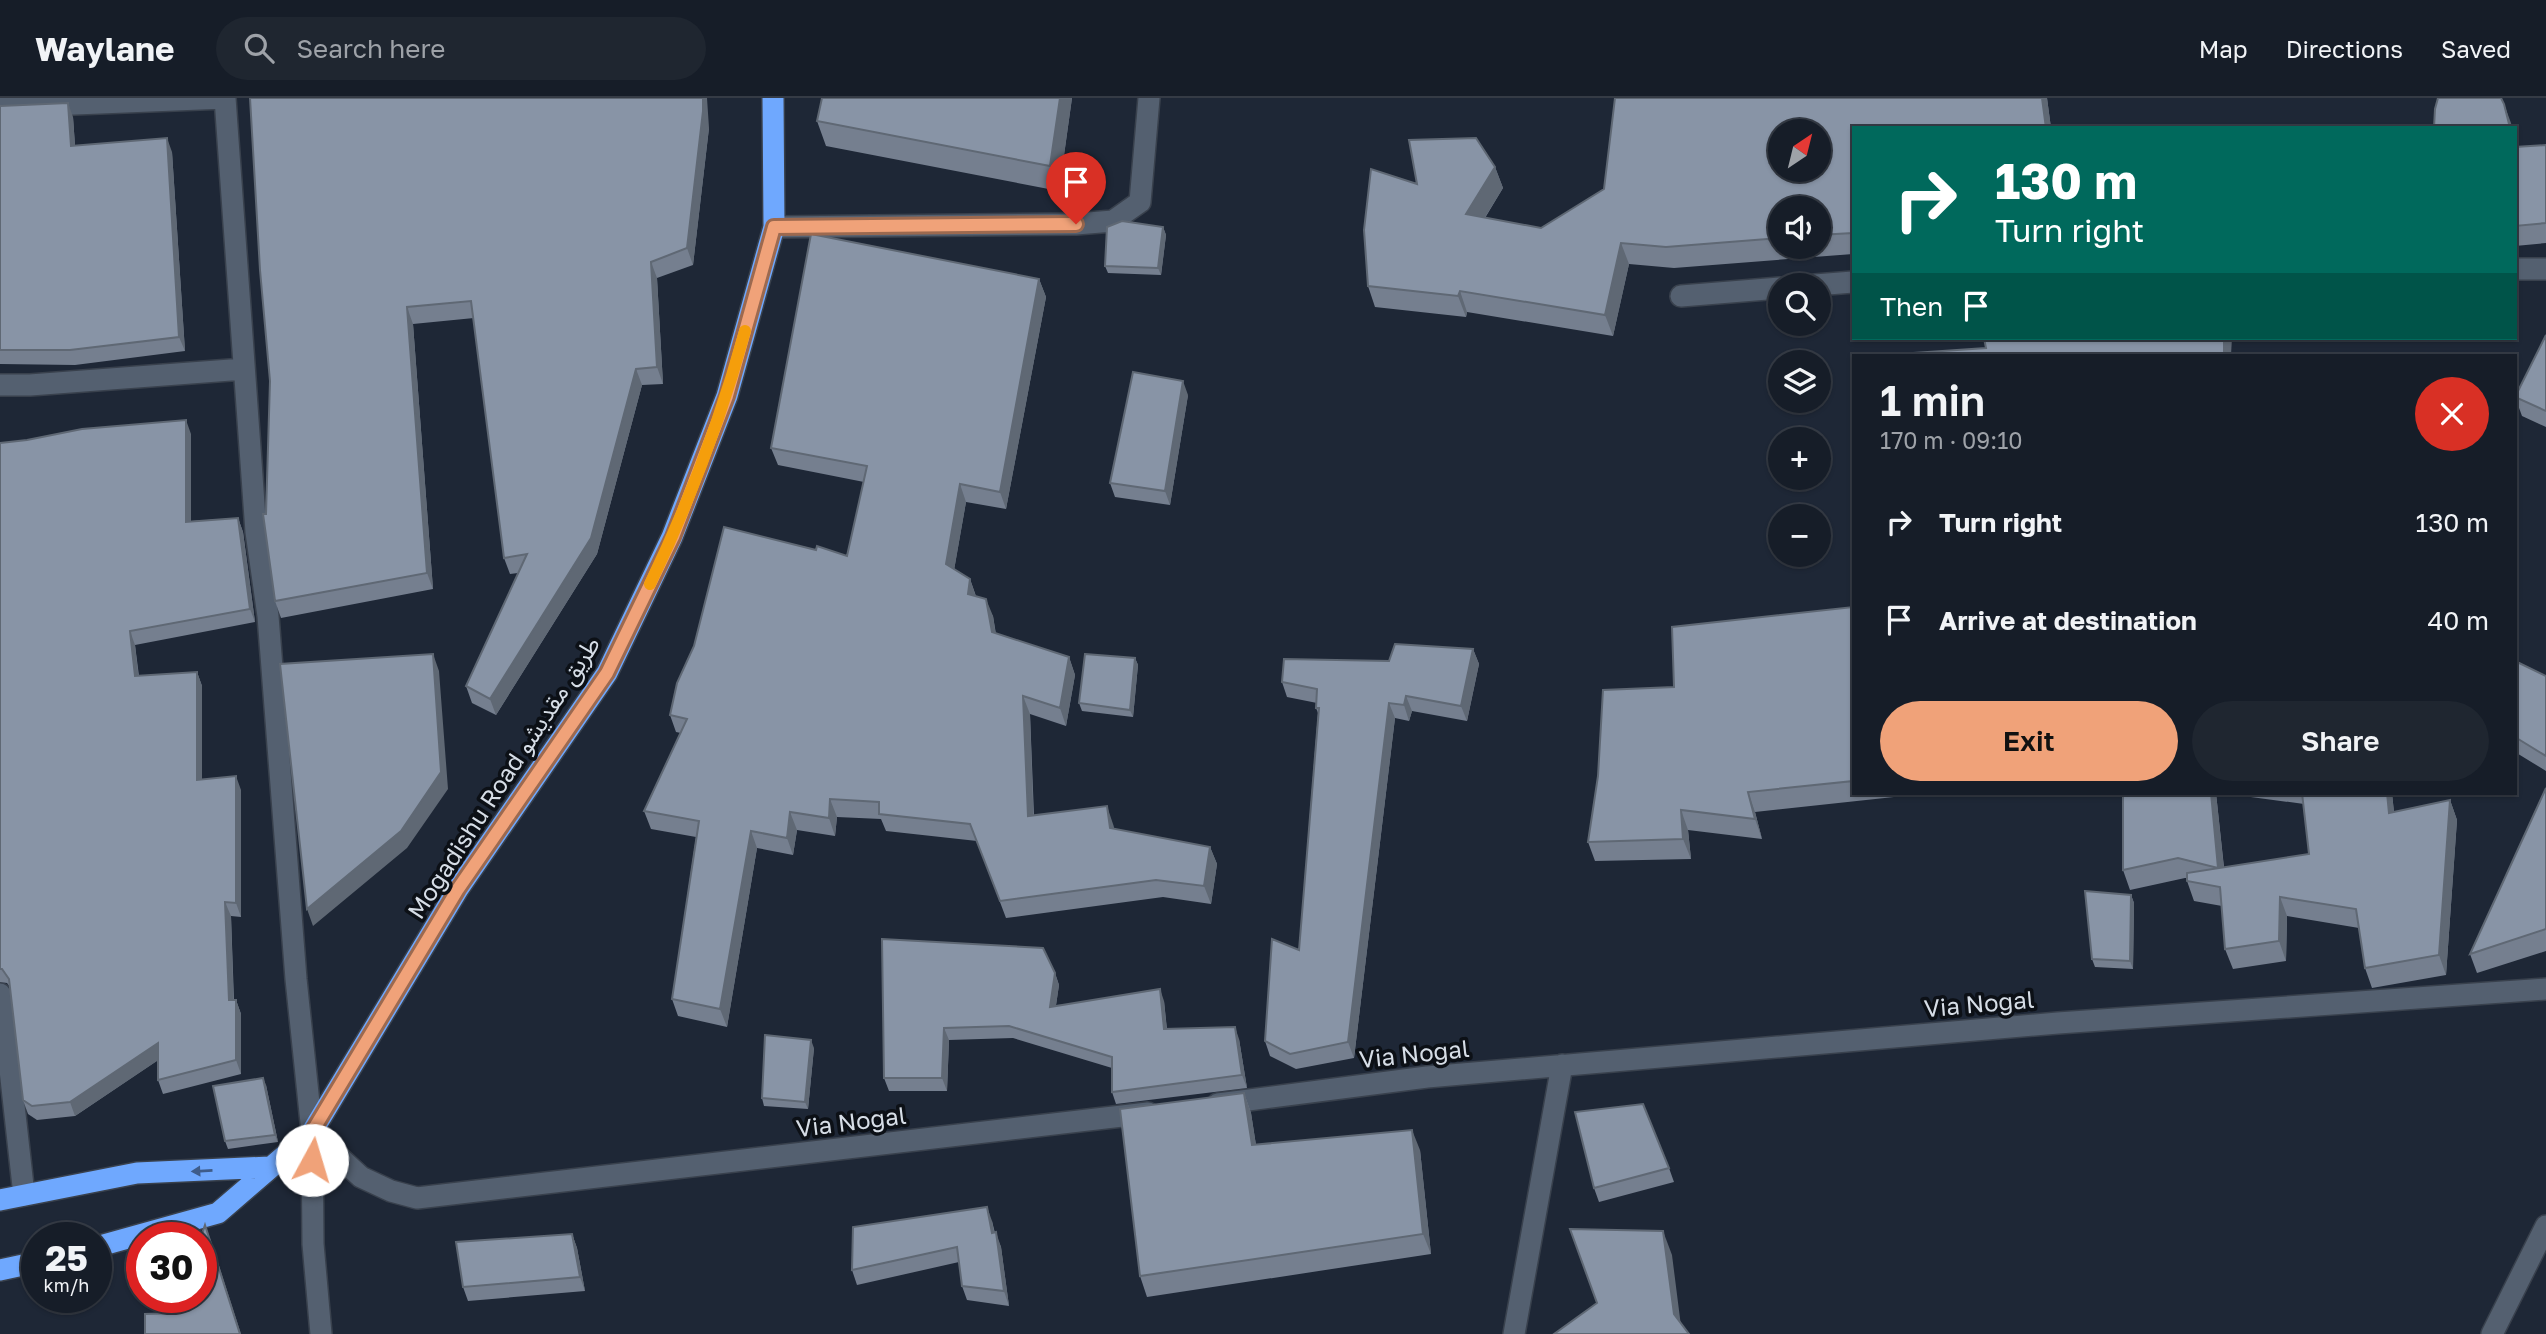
<!DOCTYPE html>
<html lang="en">
<head>
<meta charset="utf-8">
<style>
  :root { --surface:#161d28; --page:#1f2630; --text:#f1f3f6; --muted:#9ea2a8; --line:#353b45; --accent:#f0a279 }
  body { margin:0; font-family:"Golos Text","Noto Sans Arabic",sans-serif; background:var(--page); color:var(--text); height:100vh; display:flex; flex-direction:column; font-size:26px; white-space:nowrap }
  * { box-sizing:border-box; margin:0 }
  p { font-size:23px; color:var(--muted) }
  .icon { flex:none; width:38px; height:38px; fill:none; stroke:currentColor; stroke-width:2; stroke-linecap:round; stroke-linejoin:round }
  .map { position:relative; flex:1; overflow:hidden }
  .drawer { position:absolute; left:1852px; top:256px; width:665px; height:441px; display:flex; flex-direction:column; background:var(--surface); border-radius:0px; box-shadow:0 2px 5px #0004,0 0 0 2px var(--line) }
  .drawer>* { flex:none }
  .top-card { position:absolute; left:1852px; top:28px; width:665px; height:214px; border-radius:0px; box-shadow:0 2px 5px #0004,0 0 0 2px var(--line); background:#00695c; color:#fff; overflow:hidden }
  .needle { width:46px; rotate:35deg }
  .controls { position:absolute; left:1768px; top:21px; display:grid; gap:14px }
  .controls a { display:grid; place-items:center; width:63px; height:63px; border-radius:50%; background:var(--surface); box-shadow:0 2px 5px #0004,0 0 0 2px var(--line); font-size:35px }
  .speed { position:absolute; left:21px; top:1124px; display:flex; gap:14px; font-size:35px; font-weight:700; text-align:center }
  .speed>* { display:grid; place-content:center; width:91px; height:91px; border-radius:50%; background:var(--surface); box-shadow:0 2px 5px #0004,0 0 0 2px var(--line); line-height:1 }
  .speed small { font-size:18px; font-weight:400 }
  .speed .limit { border:10px solid #d22; background:#fff; color:#111 }
  .pin { position:absolute; display:grid; place-items:center; width:60px; height:60px; color:#fff; margin:-72px -30px; border-radius:50% 50% 50% 0; rotate:-45deg; box-shadow:0 0 7px #0007 }
  .pin .icon { rotate:45deg }
  .me { position:absolute; width:77px; margin:-38px; rotate:6deg; stroke-linejoin:round; filter:drop-shadow(0 0 5px #0008) }
  .turn { display:flex; align-items:center; gap:24px; height:147px; padding:0 28px; font-size:32px }
  .turn .icon { width:91px; height:91px; stroke-width:2.5 }
  .turn b { display:block; font-size:49px; line-height:60px }
  .then { display:flex; align-items:center; height:66px; padding:0 28px; background:#0003; gap:14px; font-size:26px }
  .round { display:grid; place-items:center; flex:none; width:74px; height:74px; border-radius:37px; background:var(--page) }
  .headline { display:flex; align-items:center; justify-content:space-between; height:119px; padding:0 28px }
  h1 { font-size:42px; font-weight:600; line-height:52px }
  .button { display:flex; gap:14px; margin-top:auto; padding:14px 28px }
  .button a { flex:1; height:80px; border-radius:42px; background:var(--accent); color:#111; font-size:28px; font-weight:600; line-height:80px; text-align:center }
  .button a+a { background:var(--page); color:var(--text) }
  ul { padding:0; list-style:none }
  li { display:flex; align-items:center; gap:21px; height:98px; padding:0 28px }
  li div { flex:1 }
  li b { display:block; font-size:26px }
  li em { font-style:normal }
  header { display:flex; align-items:center; gap:42px; box-sizing:border-box; height:98px; padding:0 35px; background:var(--surface); border-bottom:2px solid var(--line) }
  header strong { font-size:33px }
  nav { display:flex; gap:38px; margin-inline-start:auto; font-size:24px }
  .search { width:490px; height:63px; background:var(--page); display:flex; align-items:center; gap:18px; box-sizing:border-box; padding:0 24px; border-radius:38px; color:var(--muted); font-size:26px }
  .map>svg:first-child { display:block }
  .lines { fill:none; stroke-linecap:round; stroke-linejoin:round }
  .lane-casing { stroke:#39414d; stroke-width:24 }
  .street-casing { stroke:#39414d; stroke-width:24 }
  .secondary-casing { stroke:#39414d; stroke-width:24 }
  .highway-casing { stroke:#39414d; stroke-width:24 }
  .lane { stroke:#546070; stroke-width:21 }
  .street { stroke:#546070; stroke-width:21 }
  .secondary { stroke:#546070; stroke-width:21 }
  .highway { stroke:#6fa8fe; stroke-width:21 }
  .wall { fill:#757f8f; fill-rule:evenodd }
  .shaded-wall { fill:#5f6874 }
  .building { fill:#8894a6; stroke:#5f6874; stroke-width:2; fill-rule:evenodd }
  .oneway { fill:#3e5c8a }
  .route-casing { stroke:#9c694f; stroke-width:18 }
  .route { stroke:#f0a279; stroke-width:12 }
  .slow { stroke:#f59e0b; stroke-width:12 }
  .labels { text-anchor:middle; dominant-baseline:central; stroke-width:7; stroke-linejoin:round; paint-order:stroke }
  .street-label { font-size:24px; fill:#d6dde6; stroke:#0c1016 }
</style>
</head>
<body>
<header>
<strong>Waylane</strong>
<div class="search"><svg class="icon" aria-label="search" viewBox="0 0 24 24"><circle cx="10" cy="10" r="6"/><path d="M15 15l6 6"/></svg>Search here</div>
<nav><a>Map</a><a>Directions</a><a>Saved</a></nav>
</header>
<div class="map">
<svg width="2546" height="1236" viewBox="0 0 2546 1236">
  <rect width="100%" height="100%" fill="#1e2736"/>
  <g class="lines">
    <!-- lane casing -->
    <g class="lane-casing">
      <path id="lane" d="M 774,129 L 1076,126 L 1113,123 L 1140,104 L 1149,0
        M 0,896 L 2,900 L 24,1097"/>
    </g>
    <!-- street casing -->
    <g class="street-casing">
      <path id="street" d="M 0,9 L 225,0 L 256,434 L 268,518 L 296,881 L 312,1034 L 313,1146 L 321,1236
        M 2515,171 L 2546,171
        M 1815,187 L 1853,184
        M 1681,198 L 1780,190
        M 0,287 L 30,287 L 244,271
        M 1218,1006 L 1427,979 L 2058,925 L 2546,891
        M 312,1034 L 361,1079 L 391,1093 L 417,1100 L 1148,1015
        M 1514,1236 L 1562,967"/>
    </g>
    <!-- secondary casing -->
    <g class="secondary-casing">
      <path id="secondary" d="M 2492,1236 L 2546,1128"/>
    </g>
    <!-- highway casing -->
    <g class="highway-casing">
      <path id="highway" d="M 0,1102 L 137,1075 L 270,1069
        M 96,1149 L 218,1115 L 312,1034 L 458,791 L 607,575 L 672,439 L 727,298 L 774,129 L 773,0
        M 0,1172 L 37,1164"/>
    </g>
    <!-- lane -->
    <use href="#lane" class="lane"/>
    <!-- street -->
    <use href="#street" class="street"/>
    <!-- secondary -->
    <use href="#secondary" class="secondary"/>
    <!-- highway -->
    <use href="#highway" class="highway"/>
  </g>
  <!-- wall -->
  <path class="wall" d="M 1072,0 L 1059,93 L 826,48 L 817,23 Z
    M 1615,0 L 2047,0 L 2051,30 L 1853,30 L 1853,156 L 1674,170 L 1629,166 L 1613,238 L 1467,214 L 1466,219 L 1375,209 L 1368,188 L 1364,132 L 1371,71 L 1417,86 L 1409,42 L 1476,40 L 1495,69 L 1503,90 L 1485,120 L 1541,130 L 1604,91 ZM 1780,33 L 1818,33 L 1818,72 L 1780,72 ZM 1780,110 L 1818,110 L 1818,149 L 1780,149 Z
    M 0,8 L 73,19 L 75,47 L 172,54 L 185,253 L 75,267 L 0,266 Z
    M 709,30 L 693,167 L 657,180 L 663,286 L 642,287 L 597,456 L 496,617 L 472,605 L 466,588 L 518,475 L 510,476 L 504,460 L 474,220 L 413,226 L 433,491 L 281,520 L 275,503 L 266,416 L 270,283 Z
    M 2515,40 L 2517,49 L 2546,47 L 2546,145 L 2515,148 Z
    M 1163,129 L 1166,137 L 1161,177 L 1108,175 L 1105,168 Z
    M 1039,181 L 1046,199 L 1006,411 L 966,404 L 954,472 L 970,481 L 976,498 L 993,518 L 996,536 L 1069,559 L 1075,577 L 1066,628 L 1030,616 L 1034,717 L 1113,726 L 1114,731 L 1210,749 L 1217,766 L 1211,806 L 1163,799 L 1006,820 L 977,743 L 886,733 L 881,721 L 837,719 L 835,738 L 797,732 L 793,757 L 757,750 L 727,929 L 678,918 L 672,901 L 696,739 L 651,731 L 644,713 L 681,635 L 676,634 L 670,617 L 816,452 L 847,458 L 864,384 L 778,367 L 771,350 Z
    M 2546,237 L 2546,329 L 2522,318 L 2515,299 Z
    M 1188,297 L 1170,407 L 1115,399 L 1110,385 Z
    M 191,336 L 191,423 L 238,420 L 243,434 L 255,524 L 135,547 L 139,578 L 197,574 L 202,588 L 202,682 L 241,692 L 241,819 L 231,818 L 234,902 L 236,902 L 241,916 L 241,976 L 163,996 L 158,982 L 158,962 L 75,1018 L 37,1022 L 28,1016 L 23,1002 L 10,889 L 7,885 L 0,884 L 0,345 Z
    M 1853,509 L 1853,695 L 1931,695 L 1755,714 L 1762,741 L 1688,732 L 1691,761 L 1595,763 L 1588,744 L 1674,589 Z
    M 1473,551 L 1479,566 L 1467,623 L 1412,613 L 1409,623 L 1395,620 L 1354,960 L 1296,971 L 1270,958 L 1265,943 L 1299,852 L 1318,615 L 1316,610 L 1317,605 L 1287,599 L 1282,584 L 1389,563 Z
    M 1135,560 L 1138,567 L 1133,619 L 1082,613 L 1079,605 Z
    M 2515,563 L 2546,578 L 2546,673 L 2515,654 Z
    M 2546,690 L 2546,853 L 2477,875 L 2470,856 Z
    M 2123,695 L 2216,695 L 2224,769 L 2309,756 L 2304,706 L 2221,695 L 2392,695 L 2394,714 L 2450,702 L 2457,722 L 2446,877 L 2372,890 L 2365,870 L 2359,830 L 2287,818 L 2286,863 L 2233,871 L 2225,851 L 2222,808 L 2194,803 L 2187,783 L 2187,780 L 2185,780 L 2130,792 L 2123,772 Z
    M 2131,797 L 2134,805 L 2133,871 L 2095,869 L 2092,861 Z
    M 882,841 L 1055,875 L 1059,887 L 1056,907 L 1164,903 L 1167,931 L 1239,941 L 1247,990 L 1116,1006 L 1112,994 L 1112,970 L 1013,940 L 949,942 L 947,993 L 889,993 L 884,980 Z
    M 814,950 L 808,1011 L 764,1008 L 762,1000 Z
    M 266,987 L 278,1044 L 228,1051 L 225,1043 Z
    M 1244,995 L 1251,1015 L 1256,1047 L 1420,1052 L 1431,1156 L 1147,1199 L 1140,1178 Z
    M 1669,1070 L 1674,1084 L 1599,1104 L 1594,1090 Z
    M 992,1123 L 995,1135 L 1001,1149 L 1009,1208 L 967,1202 L 962,1188 L 959,1164 L 857,1187 L 852,1172 Z
    M 572,1136 L 577,1150 L 585,1193 L 468,1203 L 463,1189 Z"/>
  <!-- shaded-wall -->
  <path class="shaded-wall" d="M 703,0 L 707,0 L 709,30 L 693,167 L 687,150 Z
    M 1060,0 L 1072,0 L 1059,93 L 1050,68 Z
    M 2042,0 L 2047,0 L 2051,30 L 2046,30 Z
    M 68,5 L 73,19 L 76,62 L 71,48 Z
    M 2504,6 L 2511,25 L 2512,30 L 2510,30 Z
    M 167,40 L 172,54 L 185,253 L 179,239 Z
    M 1495,69 L 1503,90 L 1474,137 L 1466,116 Z
    M 1163,129 L 1166,137 L 1161,177 L 1158,170 Z
    M 1621,145 L 1629,166 L 1613,238 L 1605,217 Z
    M 651,164 L 657,180 L 663,286 L 657,269 Z
    M 1039,181 L 1046,199 L 1006,411 L 1000,394 Z
    M 1460,193 L 1467,214 L 1466,219 L 1458,198 Z
    M 407,209 L 413,226 L 433,491 L 427,475 Z
    M 2224,240 L 2232,240 L 2231,257 L 2224,257 Z
    M 636,271 L 642,287 L 597,456 L 496,617 L 490,601 Z
    M 1183,283 L 1188,297 L 1170,407 L 1165,393 Z
    M 186,322 L 191,336 L 191,438 L 186,424 Z
    M 2515,343 L 2518,352 L 2515,360 Z
    M 960,386 L 966,404 L 952,484 L 946,466 Z
    M 238,420 L 243,434 L 255,524 L 250,511 Z
    M 970,481 L 976,499 L 968,496 Z
    M 986,501 L 993,518 L 998,552 L 992,534 Z
    M 130,533 L 135,547 L 140,592 L 135,578 Z
    M 1473,551 L 1479,566 L 1467,623 L 1461,608 Z
    M 433,556 L 439,573 L 448,691 L 407,750 L 313,828 L 307,811 Z
    M 1069,559 L 1075,577 L 1066,628 L 1060,610 Z
    M 1135,560 L 1138,567 L 1133,619 L 1130,612 Z
    M 197,574 L 202,588 L 202,696 L 197,682 Z
    M 1023,598 L 1030,616 L 1034,735 L 1028,718 Z
    M 1406,598 L 1412,613 L 1409,623 L 1404,607 Z
    M 1389,605 L 1395,620 L 1354,960 L 1348,944 Z
    M 236,678 L 241,692 L 241,819 L 236,805 Z
    M 1748,694 L 1755,714 L 1762,741 L 1755,721 Z
    M 2211,695 L 2216,695 L 2226,790 L 2218,770 Z
    M 2387,695 L 2392,695 L 2396,735 L 2389,715 Z
    M 830,701 L 837,719 L 835,738 L 829,720 Z
    M 2450,702 L 2457,722 L 2446,877 L 2439,857 Z
    M 1107,708 L 1113,726 L 1116,748 L 1110,730 Z
    M 1681,712 L 1688,732 L 1691,761 L 1683,741 Z
    M 790,714 L 797,732 L 793,757 L 787,740 Z
    M 751,733 L 757,750 L 727,929 L 720,911 Z
    M 1210,749 L 1217,766 L 1211,806 L 1204,788 Z
    M 2131,797 L 2134,805 L 2133,871 L 2130,863 Z
    M 2280,799 L 2287,818 L 2286,863 L 2279,843 Z
    M 225,804 L 231,818 L 234,916 L 229,902 Z
    M 1055,875 L 1059,887 L 1054,921 L 1050,909 Z
    M 1160,891 L 1164,903 L 1168,944 L 1164,931 Z
    M 236,902 L 241,916 L 241,976 L 236,962 Z
    M 1235,929 L 1239,941 L 1247,990 L 1242,977 Z
    M 944,930 L 949,942 L 947,993 L 942,980 Z
    M 811,942 L 814,950 L 808,1011 L 805,1004 Z
    M 158,945 L 163,959 L 75,1018 L 70,1004 Z
    M 263,980 L 266,987 L 278,1044 L 275,1037 Z
    M 1244,995 L 1251,1015 L 1259,1067 L 1252,1047 Z
    M 1412,1032 L 1420,1052 L 1431,1156 L 1423,1136 Z
    M 987,1109 L 992,1123 L 997,1149 L 992,1135 Z
    M 205,1127 L 212,1146 L 241,1236 L 240,1236 Z
    M 1663,1133 L 1672,1157 L 1682,1236 L 1674,1216 Z
    M 996,1134 L 1001,1149 L 1009,1208 L 1004,1193 Z
    M 572,1136 L 577,1150 L 585,1193 L 580,1179 Z"/>
  <!-- building -->
  <path class="building" d="M 250,0 L 703,0 L 703,13 L 687,150 L 651,164 L 657,269 L 636,271 L 591,440 L 490,601 L 466,588 L 527,456 L 504,460 L 471,203 L 407,209 L 427,475 L 275,503 L 263,416 L 266,416 L 270,283 L 260,172 Z
    M 822,0 L 1060,0 L 1050,68 L 817,23 Z
    M 1615,0 L 2042,0 L 2046,30 L 1853,30 L 1853,135 L 1818,137 L 1818,110 L 1780,110 L 1780,140 L 1666,149 L 1621,145 L 1605,217 L 1460,193 L 1458,198 L 1368,188 L 1364,132 L 1371,71 L 1417,86 L 1409,42 L 1476,40 L 1495,69 L 1466,116 L 1541,130 L 1604,91 ZM 1780,33 L 1818,33 L 1818,72 L 1780,72 Z
    M 2438,0 L 2501,0 L 2504,6 L 2510,30 L 2434,30 L 2435,11 Z
    M 68,5 L 71,48 L 167,40 L 179,239 L 70,252 L 0,252 L 0,8 Z
    M 2546,47 L 2546,125 L 2515,128 L 2515,49 Z
    M 1122,123 L 1163,129 L 1158,170 L 1105,168 L 1107,129 Z
    M 811,136 L 1039,181 L 1000,394 L 960,386 L 946,466 L 970,481 L 968,496 L 986,501 L 992,534 L 1069,559 L 1060,610 L 1023,598 L 1028,718 L 1107,708 L 1110,730 L 1210,749 L 1204,788 L 1156,782 L 1000,803 L 970,726 L 879,716 L 879,704 L 830,701 L 829,720 L 790,714 L 787,740 L 751,733 L 720,911 L 672,901 L 699,723 L 644,713 L 687,621 L 670,617 L 677,585 L 694,548 L 724,429 L 816,452 L 817,448 L 847,458 L 867,368 L 771,350 Z
    M 2546,237 L 2546,313 L 2515,299 Z
    M 1984,240 L 2224,240 L 2224,257 L 1898,257 L 1897,256 L 1986,250 Z
    M 1133,274 L 1183,283 L 1165,393 L 1110,385 Z
    M 186,322 L 186,424 L 238,420 L 250,511 L 130,533 L 135,578 L 197,574 L 197,682 L 236,678 L 236,805 L 225,804 L 229,902 L 236,902 L 236,962 L 158,982 L 158,945 L 70,1004 L 32,1008 L 23,1002 L 9,881 L 2,871 L 0,871 L 0,345 L 27,342 L 82,331 Z
    M 1853,509 L 1853,683 L 1748,694 L 1755,721 L 1681,712 L 1683,741 L 1588,744 L 1598,678 L 1603,592 L 1674,589 L 1672,529 Z
    M 1395,546 L 1473,551 L 1461,608 L 1406,598 L 1404,607 L 1389,605 L 1348,944 L 1290,956 L 1265,943 L 1272,841 L 1299,852 L 1319,610 L 1316,610 L 1317,591 L 1282,584 L 1284,561 L 1389,563 Z
    M 433,556 L 441,674 L 401,733 L 307,811 L 280,566 Z
    M 1085,556 L 1135,560 L 1130,612 L 1079,605 Z
    M 2515,563 L 2546,578 L 2546,658 L 2515,639 Z
    M 2546,690 L 2546,831 L 2470,856 Z
    M 2123,695 L 2211,695 L 2218,770 L 2178,760 L 2123,772 Z
    M 2302,695 L 2387,695 L 2389,715 L 2450,702 L 2439,857 L 2365,870 L 2356,811 L 2280,799 L 2279,843 L 2225,851 L 2220,789 L 2187,783 L 2187,775 L 2309,756 Z
    M 2085,793 L 2131,797 L 2130,863 L 2092,861 Z
    M 882,841 L 1043,850 L 1055,875 L 1050,909 L 1160,891 L 1164,931 L 1235,929 L 1242,977 L 1112,994 L 1112,959 L 1009,928 L 944,930 L 942,980 L 884,980 Z
    M 765,937 L 811,942 L 805,1004 L 762,1000 Z
    M 263,980 L 275,1037 L 225,1043 L 213,988 Z
    M 1244,995 L 1252,1047 L 1412,1032 L 1423,1136 L 1140,1178 L 1120,1011 Z
    M 1643,1006 L 1669,1070 L 1594,1090 L 1575,1014 Z
    M 987,1109 L 992,1135 L 996,1134 L 1004,1193 L 962,1188 L 957,1149 L 852,1172 L 853,1129 Z
    M 205,1127 L 240,1236 L 145,1236 L 145,1216 L 175,1215 L 181,1199 L 201,1199 L 201,1139 Z
    M 1570,1131 L 1663,1133 L 1674,1216 L 1689,1236 L 1554,1236 L 1597,1205 Z
    M 572,1136 L 580,1179 L 463,1189 L 456,1144 Z"/>
  <!-- one-way arrows -->
  <defs><path id="oneway-solid" d="M-6-.8H1V-3.2L6.5 0L1 3.2V.8H-6Z" transform="scale(1.75)"/></defs>
  <use class="oneway" href="#oneway-solid" transform="translate(202 1073) rotate(177)"/>
  <g class="lines">
    <!-- route casing -->
    <g class="route-casing">
      <path id="route" d="M 312,1062 L 312,1034 L 458,791 L 607,575 L 673,439 L 727,298 L 774,129 L 1076,126"/>
    </g>
    <!-- route -->
    <use href="#route" class="route"/>
    <!-- slow -->
    <path class="slow" d="M 650,486 C 689,405 721,320 745,233"/>
  </g>
  <g class="labels">
    <!-- street labels -->
    <g class="street-label">
      <text transform="translate(503 679) rotate(-57)">Mogadishu Road طريق مقديشو</text>
      <text transform="translate(1979 905) rotate(-5)">Via Nogal</text>
      <text transform="translate(1414 955) rotate(-6)">Via Nogal</text>
      <text transform="translate(851 1023) rotate(-7)">Via Nogal</text>
    </g>
  </g>
</svg>
<div class="controls">
<a><svg class="needle" viewBox="-14 -14 28 28"><path d="M0-13l5 13h-10z" fill="#e53935"/><path d="M0 13l5-13h-10z" fill="#9ea2a8"/></svg></a>
<a><svg class="icon" aria-label="sound" viewBox="0 0 24 24"><path d="M4 9h4l5-4v14l-5-4H4zM17 9q2 3 0 6"/></svg></a>
<a><svg class="icon" aria-label="search" viewBox="0 0 24 24"><circle cx="10" cy="10" r="6"/><path d="M15 15l6 6"/></svg></a>
<a><svg class="icon" aria-label="layers" viewBox="0 0 24 24"><path d="M12 4l9 5-9 5-9-5zM3 14l9 5 9-5"/></svg></a>
<a>+</a>
<a>−</a>
</div>
<div class="speed"><div>25<small>km/h</small></div><div class="limit">30</div></div>
<div class="pin" style="left:1076px;top:126px;background:#d93025"><svg class="icon" aria-label="arrive" viewBox="0 0 24 24"><path d="M6 21V4h12l-3 4 3 4H6"/></svg></div>
<svg class="me" style="left:312px;top:1062px" viewBox="-20 -20 40 40"><circle r="19" fill="#fff"/><path d="M0-13L10 11 0 6-10 11z" fill="#f0a279"/></svg>
<div class="top-card">
<div class="turn"><svg class="icon" aria-label="right" viewBox="0 0 24 24"><path d="M7 20v-9h11M14 6l5 5-5 5"/></svg><div><b>130 m</b>Turn right</div></div>
<div class="then">Then<svg class="icon" aria-label="arrive" viewBox="0 0 24 24"><path d="M6 21V4h12l-3 4 3 4H6"/></svg></div>
</div>
<section class="drawer">
<div class="headline"><div><h1>1 min</h1><p>170 m · 09:10</p></div><a class="round" style="background:#d93025;color:#fff"><svg class="icon" aria-label="close" viewBox="0 0 24 24"><path d="M6 6l12 12M18 6L6 18"/></svg></a></div>
<ul>
<li><svg class="icon" aria-label="right" viewBox="0 0 24 24"><path d="M7 20v-9h11M14 6l5 5-5 5"/></svg><div><b>Turn right</b></div><em>130 m</em></li>
<li><svg class="icon" aria-label="arrive" viewBox="0 0 24 24"><path d="M6 21V4h12l-3 4 3 4H6"/></svg><div><b>Arrive at destination</b></div><em>40 m</em></li>
</ul>
<div class="button"><a>Exit</a><a>Share</a></div>
</section>
</div>
</body>
</html>
